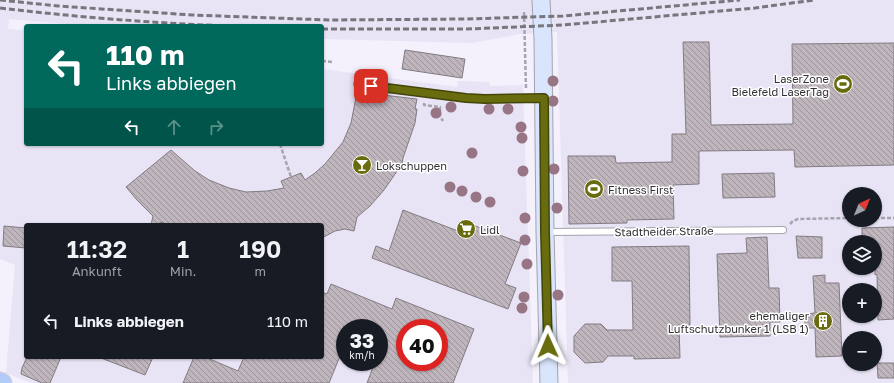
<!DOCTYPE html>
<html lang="de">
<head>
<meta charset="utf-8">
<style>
  :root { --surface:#171b24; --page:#20242c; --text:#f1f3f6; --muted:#9ea1a6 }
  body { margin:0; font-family:"Golos Text",sans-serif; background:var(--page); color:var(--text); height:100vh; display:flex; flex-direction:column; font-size:15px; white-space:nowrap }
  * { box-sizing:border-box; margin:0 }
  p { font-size:13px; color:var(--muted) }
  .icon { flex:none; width:22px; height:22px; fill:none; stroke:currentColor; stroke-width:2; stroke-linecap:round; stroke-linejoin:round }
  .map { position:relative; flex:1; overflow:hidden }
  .sheet { position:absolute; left:24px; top:223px; width:300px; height:136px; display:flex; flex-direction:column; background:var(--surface); border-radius:4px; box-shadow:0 1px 3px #0004 }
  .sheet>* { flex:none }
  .hud { position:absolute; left:24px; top:24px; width:300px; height:122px; border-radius:4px; box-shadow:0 1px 3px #0004; background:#00695c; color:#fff; overflow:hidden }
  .needle { width:26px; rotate:43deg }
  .tools { position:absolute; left:842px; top:187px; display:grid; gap:8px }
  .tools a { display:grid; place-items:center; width:40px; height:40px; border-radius:50%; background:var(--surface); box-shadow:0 1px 3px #0004; font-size:20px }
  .speed { position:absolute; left:336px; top:319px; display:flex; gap:8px; font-size:20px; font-weight:700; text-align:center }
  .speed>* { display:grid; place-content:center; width:52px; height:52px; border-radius:50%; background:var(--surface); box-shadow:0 1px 3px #0004; line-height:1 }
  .speed small { font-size:10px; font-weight:400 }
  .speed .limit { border:6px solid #d22; background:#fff; color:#111 }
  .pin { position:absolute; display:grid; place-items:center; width:34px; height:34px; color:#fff; margin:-17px; border-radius:8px; box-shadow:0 2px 6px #0006 }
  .me { position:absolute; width:44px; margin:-22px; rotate:359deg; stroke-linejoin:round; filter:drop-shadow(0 0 3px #0008) }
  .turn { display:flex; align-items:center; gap:14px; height:84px; padding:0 16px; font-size:18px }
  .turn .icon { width:52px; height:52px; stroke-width:2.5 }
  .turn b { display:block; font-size:28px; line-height:34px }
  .lanes { display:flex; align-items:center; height:38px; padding:0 16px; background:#0003; justify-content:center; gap:20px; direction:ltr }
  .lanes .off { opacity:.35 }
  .eta { display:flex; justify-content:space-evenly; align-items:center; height:68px; text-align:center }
  .eta b { font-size:24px; font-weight:600; line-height:28px }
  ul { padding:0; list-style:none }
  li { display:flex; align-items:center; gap:12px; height:60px; padding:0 16px }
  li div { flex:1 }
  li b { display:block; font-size:15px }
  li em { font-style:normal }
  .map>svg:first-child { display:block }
  .built { fill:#e8e4f6; fill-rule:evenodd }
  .building { fill:url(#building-back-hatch); stroke:#837b82; fill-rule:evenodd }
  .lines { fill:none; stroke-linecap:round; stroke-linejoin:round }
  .lane-casing { stroke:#a5a3ad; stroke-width:8 }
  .secondary-casing { stroke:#a5a3ad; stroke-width:19 }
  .primary-casing { stroke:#d2d1d2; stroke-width:21 }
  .path { stroke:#a6a4ac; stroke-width:2.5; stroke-dasharray:4 2; stroke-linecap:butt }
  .lane { stroke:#fff; stroke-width:6 }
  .secondary { stroke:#d8e5fc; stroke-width:17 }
  .primary { stroke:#b2cbf8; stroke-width:19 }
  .rail { stroke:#78767d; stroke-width:3; stroke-dasharray:6 3; stroke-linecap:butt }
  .tree { fill:#987585 }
  .route-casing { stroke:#444609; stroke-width:10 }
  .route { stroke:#696c0e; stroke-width:7 }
  .labels { text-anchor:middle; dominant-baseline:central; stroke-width:3; stroke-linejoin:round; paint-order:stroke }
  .poi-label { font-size:11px; fill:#313034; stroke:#fff; text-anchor:start }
  .street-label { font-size:11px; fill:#313034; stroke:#fff }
</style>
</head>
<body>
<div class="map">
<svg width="894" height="383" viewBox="0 0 894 383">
  <defs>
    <pattern id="building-back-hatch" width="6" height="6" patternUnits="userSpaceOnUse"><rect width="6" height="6" fill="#bfb5bd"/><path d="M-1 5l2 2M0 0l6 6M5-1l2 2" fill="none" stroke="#9c949a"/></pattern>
  </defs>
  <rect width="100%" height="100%" fill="#f4f1fc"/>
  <!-- built -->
  <path class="built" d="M 0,0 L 894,0 L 894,383 L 568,383 L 557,32 L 520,34 L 472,43 L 322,39 L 322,26 L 91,26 L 9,19 L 8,29 L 26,30 L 26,144 L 322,144 L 322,69 L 457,87 L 458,81 L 489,82 L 490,86 L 523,85 L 533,383 L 31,383 L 6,373 L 15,265 L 0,259 ZM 849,194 L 875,194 L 875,220 L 849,220 ZM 26,225 L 322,225 L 322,357 L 26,357 ZM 849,242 L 875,242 L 875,268 L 849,268 ZM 849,290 L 875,290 L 875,316 L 849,316 ZM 345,328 L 379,328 L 379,362 L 345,362 ZM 405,328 L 439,328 L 439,362 L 405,362 ZM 849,338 L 875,338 L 875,364 L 849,364 Z"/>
  <!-- building -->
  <path class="building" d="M 683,42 L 709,42 L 711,125 L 793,124 L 792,44 L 894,43 L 894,165 L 795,167 L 794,150 L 699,151 L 699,184 L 673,185 L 674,219 L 627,220 L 627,223 L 569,224 L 568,156 L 615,156 L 616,163 L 672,162 L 672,134 L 686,134 Z
    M 405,50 L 465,59 L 462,78 L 402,69 Z
    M 357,92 L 417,99 L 415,109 L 417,109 L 415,123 L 403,158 L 402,164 L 384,190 L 370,206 L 357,217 L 354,231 L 345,229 L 335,231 L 322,238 L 322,225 L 166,225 L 163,222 L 154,225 L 151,225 L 153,216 L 137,200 L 126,187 L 171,150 L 195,171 L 209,180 L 229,188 L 246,192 L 267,191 L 284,188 L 281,181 L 301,173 L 305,180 L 315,173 L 325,164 L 343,142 L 351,123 Z
    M 774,173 L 775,197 L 723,198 L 722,174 Z
    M 403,210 L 458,231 L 462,221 L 521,243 L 505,284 L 516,288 L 508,309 L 372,258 L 376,246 L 389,251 Z
    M 4,226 L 26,228 L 26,248 L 3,246 Z
    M 894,227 L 894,319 L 878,320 L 877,274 L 875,275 L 875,242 L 862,242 L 862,228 Z
    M 796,236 L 822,237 L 822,258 L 798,258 Z
    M 767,237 L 769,288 L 779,288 L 780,322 L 770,322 L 770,336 L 720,337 L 717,254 L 747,253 L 746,238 Z
    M 689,246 L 690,325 L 679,325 L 680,358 L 634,359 L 634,356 L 608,356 L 603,362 L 585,363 L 574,352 L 574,336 L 585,324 L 601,324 L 607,330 L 633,330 L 632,281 L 612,281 L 612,247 Z
    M 825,275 L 825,283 L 839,283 L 842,356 L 816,357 L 815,328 L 805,328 L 805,314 L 815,313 L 813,276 Z
    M 331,284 L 392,309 L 396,298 L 474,329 L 453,383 L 367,383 L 375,362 L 379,362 L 379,328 L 345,328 L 345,344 L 329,383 L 183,383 L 194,357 L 205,357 L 238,371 L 244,357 L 322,357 L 322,292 L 327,294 ZM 405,328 L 439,328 L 439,362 L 405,362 Z
    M 27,357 L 61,357 L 50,383 L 42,383 L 21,374 L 22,368 Z
    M 101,357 L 153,357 L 145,375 L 101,358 Z
    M 877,363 L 894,363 L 894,378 L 878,378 Z"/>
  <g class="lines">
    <!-- lane casing -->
    <g class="lane-casing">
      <path id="lane" d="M 357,84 L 466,98 L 485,99 L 542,98
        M 547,232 L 783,230"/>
    </g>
    <!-- secondary casing -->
    <g class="secondary-casing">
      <path id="secondary" d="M 541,0 L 543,39 L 545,232 L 549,383"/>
    </g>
    <!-- primary casing -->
    <g class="primary-casing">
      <path id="primary" d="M 0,382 L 2,383"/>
    </g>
    <!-- path -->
    <path class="path" d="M 524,12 L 526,89
      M 322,61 L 333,62
      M 424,103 L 424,105 L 440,107 L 440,116 L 443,121
      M 280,144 L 291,177
      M 875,218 L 894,218
      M 790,224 L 793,221 L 798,219 L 849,218"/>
    <!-- lane -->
    <use href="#lane" class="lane"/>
    <!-- secondary -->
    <use href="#secondary" class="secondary"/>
    <!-- primary -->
    <use href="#primary" class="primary"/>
    <!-- rail -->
    <path class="rail" d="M 0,0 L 58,6 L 192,15 L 329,20 L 465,19 L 563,16 L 740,0
      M 0,8 C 76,17 152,23 228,26
      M 322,29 L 466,29 L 563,25 L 755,8 L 814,0"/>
  </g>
  <!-- trees -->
  <g class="tree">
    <circle cx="553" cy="81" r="5.5"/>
    <circle cx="553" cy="101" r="5.5"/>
    <circle cx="451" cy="107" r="5.5"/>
    <circle cx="489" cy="109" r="5.5"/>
    <circle cx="508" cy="109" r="5.5"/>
    <circle cx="436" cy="113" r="5.5"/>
    <circle cx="521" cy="127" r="5.5"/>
    <circle cx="522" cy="138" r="5.5"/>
    <circle cx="472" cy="153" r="5.5"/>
    <circle cx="554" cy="169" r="5.5"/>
    <circle cx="523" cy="171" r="5.5"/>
    <circle cx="450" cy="187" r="5.5"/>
    <circle cx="462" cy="191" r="5.5"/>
    <circle cx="476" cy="197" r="5.5"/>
    <circle cx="490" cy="202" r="5.5"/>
    <circle cx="557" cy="208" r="5.5"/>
    <circle cx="525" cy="218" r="5.5"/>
    <circle cx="525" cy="240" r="5.5"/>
    <circle cx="527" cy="264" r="5.5"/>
    <circle cx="558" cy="295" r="5.5"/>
    <circle cx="524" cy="297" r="5.5"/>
    <circle cx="522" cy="308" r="5.5"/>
  </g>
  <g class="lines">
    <!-- route casing -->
    <g class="route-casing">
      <path id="route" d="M 371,86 L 466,98 L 485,99 L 544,98 L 545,232 L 548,346"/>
    </g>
    <!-- route -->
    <use href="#route" class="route"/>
  </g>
  <!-- icons -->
  <defs>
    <g id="stadium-disc" transform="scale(1)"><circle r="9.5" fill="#696c0e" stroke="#fff"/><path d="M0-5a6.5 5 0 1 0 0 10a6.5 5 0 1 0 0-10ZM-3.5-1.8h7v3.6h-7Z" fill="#fff"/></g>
    <g id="bar-disc" transform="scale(1)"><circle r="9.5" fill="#696c0e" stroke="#fff"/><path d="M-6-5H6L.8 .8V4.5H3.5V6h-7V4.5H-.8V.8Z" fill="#fff"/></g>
    <g id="supermarket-disc" transform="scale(1)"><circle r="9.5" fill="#696c0e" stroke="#fff"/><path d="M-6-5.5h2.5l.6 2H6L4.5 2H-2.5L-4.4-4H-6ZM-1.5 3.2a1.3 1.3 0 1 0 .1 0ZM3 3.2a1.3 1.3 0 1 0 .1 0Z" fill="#fff"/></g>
    <g id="building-disc" transform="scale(1)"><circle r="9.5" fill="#696c0e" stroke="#fff"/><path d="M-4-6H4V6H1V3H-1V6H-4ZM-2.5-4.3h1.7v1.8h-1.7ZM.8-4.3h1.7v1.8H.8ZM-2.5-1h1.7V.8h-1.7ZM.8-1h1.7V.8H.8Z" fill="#fff"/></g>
  </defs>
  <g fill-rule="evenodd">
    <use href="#stadium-disc" x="843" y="84"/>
    <use href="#bar-disc" x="362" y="165"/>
    <use href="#stadium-disc" x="594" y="189"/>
    <use href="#supermarket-disc" x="466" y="229"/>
    <use href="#building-disc" x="823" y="321"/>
  </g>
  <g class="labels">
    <!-- poi labels -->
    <g class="poi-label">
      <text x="829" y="78" text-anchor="end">LaserZone<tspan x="829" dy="13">Bielefeld LaserTag</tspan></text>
      <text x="376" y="165">Lokschuppen</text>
      <text x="608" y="189">Fitness First</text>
      <text x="480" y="229">Lidl</text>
      <text x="809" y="315" text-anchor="end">ehemaliger<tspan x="809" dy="13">Luftschutzbunker 1 (LSB 1)</tspan></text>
    </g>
    <!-- street labels -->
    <g class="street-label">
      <text transform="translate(664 231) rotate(-1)">Stadtheider Straße</text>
    </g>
  </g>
</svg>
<div class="tools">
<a><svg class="needle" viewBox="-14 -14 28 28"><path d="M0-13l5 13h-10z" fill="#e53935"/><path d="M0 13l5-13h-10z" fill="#9ea1a6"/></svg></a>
<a><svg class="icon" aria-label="layers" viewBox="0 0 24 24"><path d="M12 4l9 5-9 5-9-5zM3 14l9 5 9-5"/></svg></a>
<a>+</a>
<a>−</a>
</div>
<div class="speed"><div>33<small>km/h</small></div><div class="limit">40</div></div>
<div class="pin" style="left:371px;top:86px;background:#d93025"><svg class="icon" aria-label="arrive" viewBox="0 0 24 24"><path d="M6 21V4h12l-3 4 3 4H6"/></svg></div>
<svg class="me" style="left:548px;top:346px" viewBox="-20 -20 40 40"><path d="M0-17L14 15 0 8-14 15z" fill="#696c0e" stroke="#fff" stroke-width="4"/></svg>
<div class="hud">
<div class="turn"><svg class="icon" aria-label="left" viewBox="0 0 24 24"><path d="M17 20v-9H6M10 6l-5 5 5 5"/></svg><div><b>110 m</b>Links abbiegen</div></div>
<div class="lanes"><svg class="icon" aria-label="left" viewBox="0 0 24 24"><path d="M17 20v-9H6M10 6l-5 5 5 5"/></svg><svg class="icon off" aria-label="ahead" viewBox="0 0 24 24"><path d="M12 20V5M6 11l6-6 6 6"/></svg><svg class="icon off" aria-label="right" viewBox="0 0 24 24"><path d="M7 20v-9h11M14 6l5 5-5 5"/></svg></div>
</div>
<section class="sheet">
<div class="eta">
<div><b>11:32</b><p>Ankunft</p></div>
<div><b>1</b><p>Min.</p></div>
<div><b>190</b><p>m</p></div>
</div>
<ul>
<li><svg class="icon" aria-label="left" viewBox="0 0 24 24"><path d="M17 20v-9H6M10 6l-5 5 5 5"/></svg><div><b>Links abbiegen</b></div><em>110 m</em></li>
</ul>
</section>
</div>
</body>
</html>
